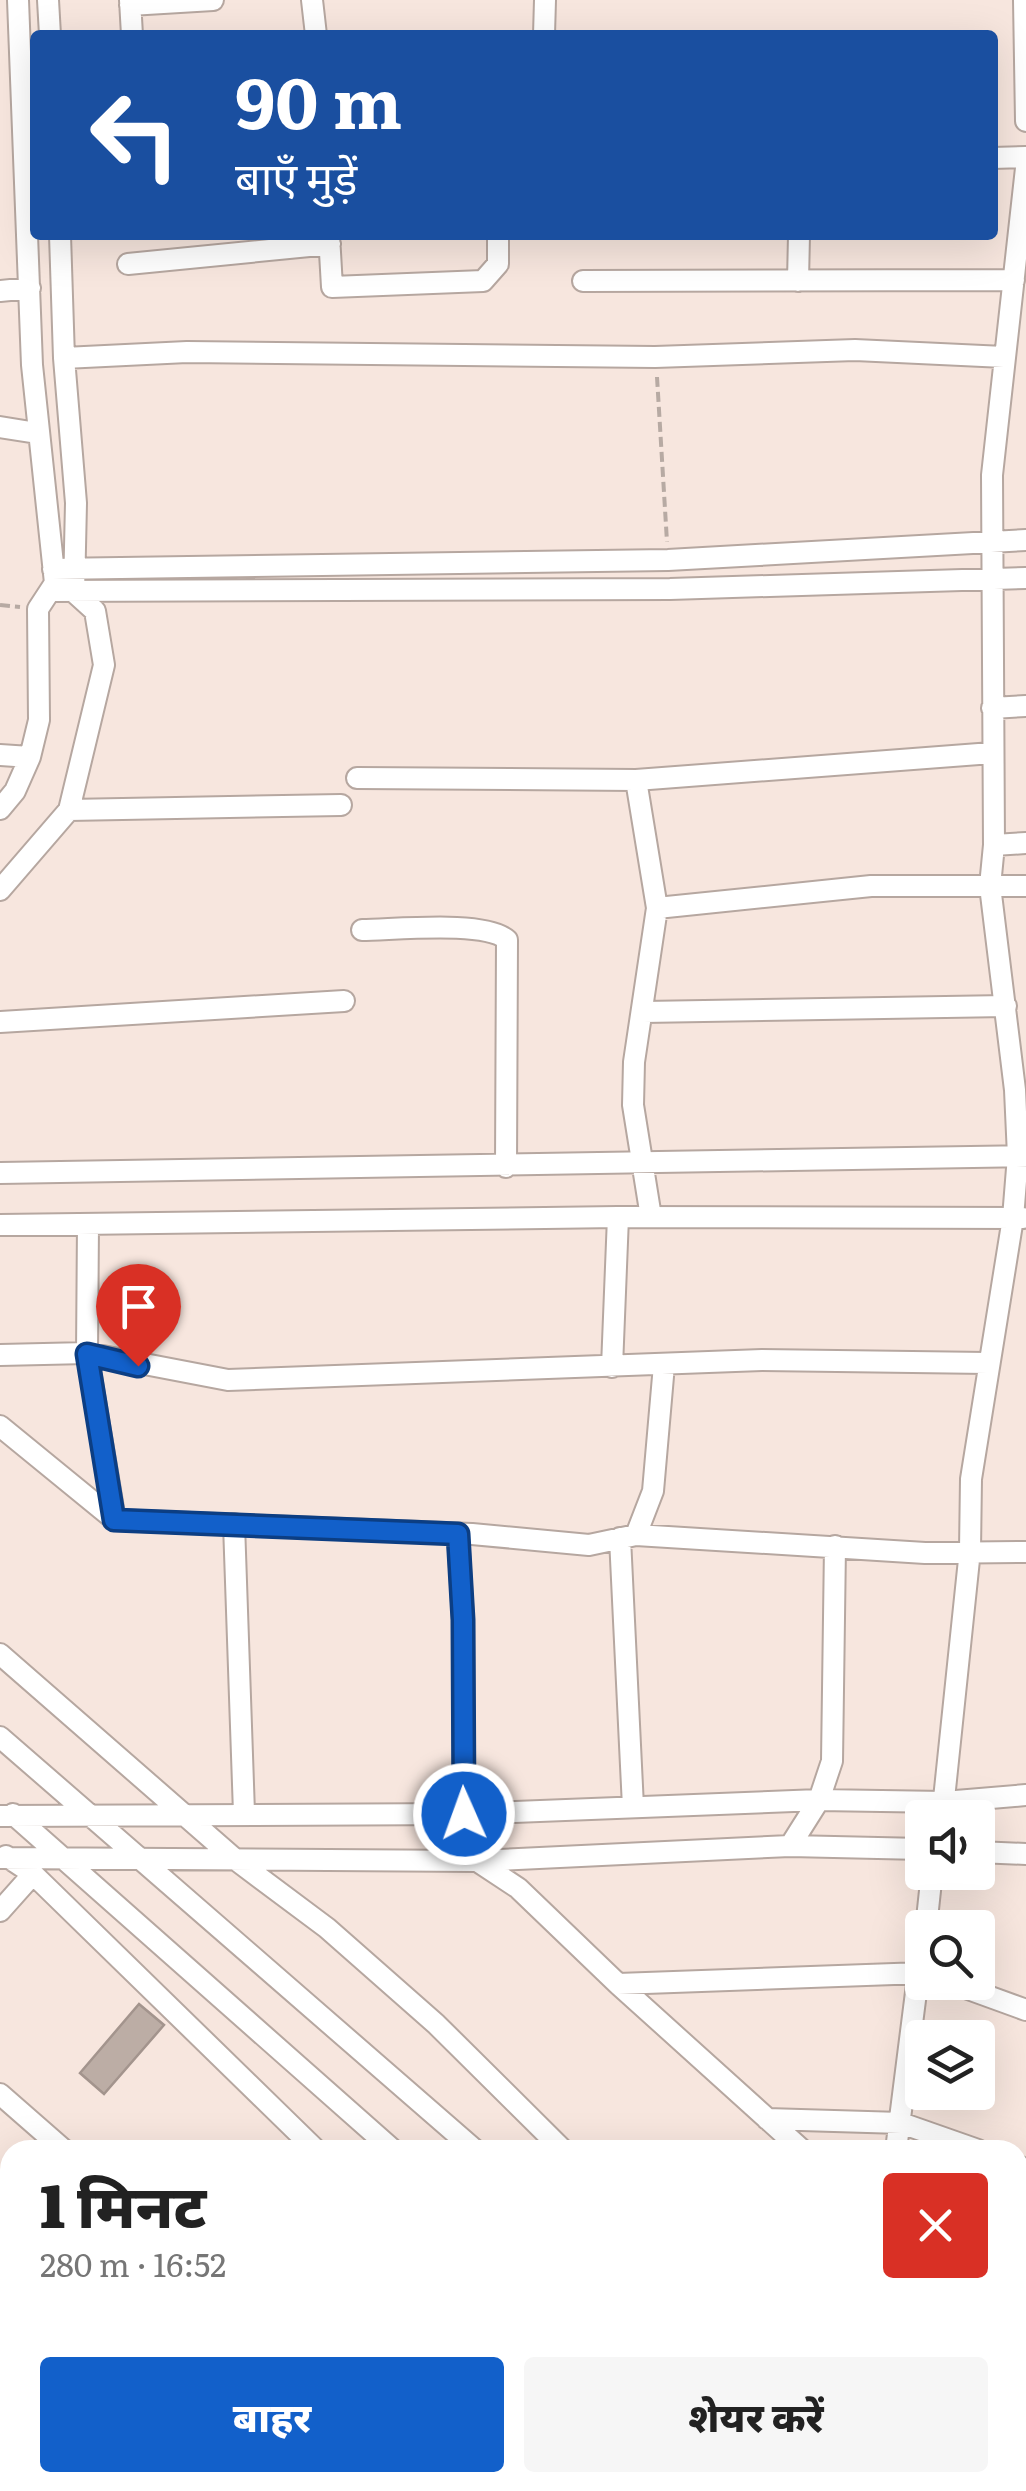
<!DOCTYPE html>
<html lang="hi">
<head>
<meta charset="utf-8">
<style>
  :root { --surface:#fff; --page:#f6f6f6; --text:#222; --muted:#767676; --accent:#1260ca }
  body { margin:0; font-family:Literata,"Noto Sans Devanagari",serif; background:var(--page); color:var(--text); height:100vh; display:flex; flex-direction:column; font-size:38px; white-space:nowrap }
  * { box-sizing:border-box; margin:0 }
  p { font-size:32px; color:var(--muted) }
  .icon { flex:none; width:55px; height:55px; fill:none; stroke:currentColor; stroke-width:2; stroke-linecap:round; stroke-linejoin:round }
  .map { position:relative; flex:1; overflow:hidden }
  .side { position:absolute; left:0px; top:2140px; width:1028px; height:352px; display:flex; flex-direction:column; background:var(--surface); border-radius:30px 30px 0 0; box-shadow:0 10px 40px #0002 }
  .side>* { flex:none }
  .guide { position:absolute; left:30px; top:30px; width:968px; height:210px; border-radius:10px; box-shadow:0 10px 40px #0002; background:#1a4fa0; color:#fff; overflow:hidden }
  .buttons { position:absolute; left:905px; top:1800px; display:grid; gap:20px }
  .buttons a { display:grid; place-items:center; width:90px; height:90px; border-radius:10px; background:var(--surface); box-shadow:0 10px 40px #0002; font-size:50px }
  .pin { position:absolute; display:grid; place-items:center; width:85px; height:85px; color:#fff; margin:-102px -42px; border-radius:50% 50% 50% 0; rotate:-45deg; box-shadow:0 0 10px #0007 }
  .pin .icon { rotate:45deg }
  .me { position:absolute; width:110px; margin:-55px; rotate:358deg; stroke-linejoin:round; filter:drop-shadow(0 0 8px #0008) }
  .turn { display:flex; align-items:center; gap:35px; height:210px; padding:0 40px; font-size:45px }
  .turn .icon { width:130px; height:130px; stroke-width:2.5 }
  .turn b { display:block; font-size:70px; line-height:85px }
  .round { display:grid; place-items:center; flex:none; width:105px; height:105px; border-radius:10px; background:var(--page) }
  .summary { display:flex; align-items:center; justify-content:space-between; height:170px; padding:0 40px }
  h1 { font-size:60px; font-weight:800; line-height:75px }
  .cta { display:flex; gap:20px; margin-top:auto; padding:20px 40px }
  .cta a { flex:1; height:115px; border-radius:10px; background:var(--accent); color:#fff; font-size:40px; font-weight:800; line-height:115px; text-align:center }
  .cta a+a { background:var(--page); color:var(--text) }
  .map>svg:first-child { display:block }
  .building { fill:#bcada5; stroke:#a3948d; stroke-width:2.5 }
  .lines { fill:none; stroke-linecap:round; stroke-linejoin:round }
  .minor-casing { stroke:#b6a7a0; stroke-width:24 }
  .path { stroke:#b7aaa3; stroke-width:4; stroke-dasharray:10 5; stroke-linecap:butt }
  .minor { stroke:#fff; stroke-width:20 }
  .route-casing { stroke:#0c3e83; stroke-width:25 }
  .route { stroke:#1260ca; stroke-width:18 }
</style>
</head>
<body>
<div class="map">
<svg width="1026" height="2491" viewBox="0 0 1026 2491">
  <rect width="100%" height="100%" fill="#f7e6de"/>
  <!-- building -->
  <path class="building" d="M 139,2004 L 164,2025 L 104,2094 L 80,2073 Z"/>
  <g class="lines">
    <!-- minor casing -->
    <g class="minor-casing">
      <path id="minor" d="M 48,0 L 50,35
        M 130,0 L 132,35
        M 312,0 L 316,35
        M 1024,0 L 1026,121
        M 130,5 L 213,0
        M 544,35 L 545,0
        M 992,158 L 1026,157
        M 329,235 L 332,287 L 483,281 L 498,264 L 498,235
        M 128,264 L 330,244
        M 583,281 L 1014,280
        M 798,281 L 799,235
        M 0,291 L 30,288
        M 64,358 L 187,352 L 655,357 L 855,350 L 1004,357
        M 0,427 L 37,433
        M 53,569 L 668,560 L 1026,540
        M 50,591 L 670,589 L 1026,578
        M 992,708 L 1026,706
        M 0,755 L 30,757
        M 357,778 L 636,780
        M 0,809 L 15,791 L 30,757 L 39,720 L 38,609 L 55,583 L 32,365 L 18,0
        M 69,810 L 341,805
        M 994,845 L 1026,843
        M 0,890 L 69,810 L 104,665 L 95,611 L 74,592 L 76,503 L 64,358 L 60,235
        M 657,908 L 871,886 L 1026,886
        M 362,930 C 393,930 486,920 507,940 L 506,1167
        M 644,1012 L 1006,1006
        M 0,1022 L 344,1001
        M 0,1173 L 1026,1156
        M 651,1217 L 633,1105 L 634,1062 L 657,908 L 636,780 L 992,753
        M 88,1224 L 87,1353 L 115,1520
        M 0,1225 L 618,1217 L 1023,1218
        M 0,1355 L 87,1353 L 228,1380 L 762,1360 L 987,1363
        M 612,1367 L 618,1217
        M 0,1426 L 115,1520 L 472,1534 L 589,1545 L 636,1535 L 925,1553 L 1026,1552
        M 234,1524 L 244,1813
        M 458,1534 L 463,1620 L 464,1814
        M 636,1535 L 653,1491 L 664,1365
        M 620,1538 L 633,1807
        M 0,1654 L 236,1860 L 327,1928 L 436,2024 L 563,2150
        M 0,1737 L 475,2150
        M 13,1814 L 393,2150
        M 0,1816 L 464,1814 L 819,1800 L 944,1802 L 1026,1795
        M 942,1818 L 970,1550 L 971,1479 L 1013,1218 L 1018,1156 L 1015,1090 L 990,886 L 994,845 L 992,475 L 1026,168
        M 790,1846 L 819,1800 L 832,1761 L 835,1546
        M 978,1852 L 1026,1854
        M 6,1856 L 33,1874 L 316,2150
        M 0,1858 L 477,1861 L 790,1846 L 922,1849
        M 477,1861 L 518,1888 L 618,1984 L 922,1973
        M 0,1911 L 33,1874
        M 926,1928 L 932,1872
        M 949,1982 L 1026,2010
        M 618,1984 L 802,2150
        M 0,2094 L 64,2150
        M 767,2119 L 901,2123 L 978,2150
        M 896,2150 L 922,1945
        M 1018,2166 L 1026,2170
        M 0,2292 L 10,2300
        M 220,2482 L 229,2491
        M 443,2482 L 453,2491
        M 694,2482 L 704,2491
        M 277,2491 L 285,2482
        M 782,2491 L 788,2482"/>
    </g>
    <!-- path -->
    <path class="path" d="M 657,377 L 667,542
      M 0,605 L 20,607"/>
    <!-- minor -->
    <use href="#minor" class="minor"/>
  </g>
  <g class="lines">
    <!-- route casing -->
    <g class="route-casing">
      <path id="route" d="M 138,1366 L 87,1354 L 114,1520 L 458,1534 L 463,1620 L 464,1814"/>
    </g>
    <!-- route -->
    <use href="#route" class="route"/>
  </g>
</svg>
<div class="buttons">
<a><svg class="icon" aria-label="sound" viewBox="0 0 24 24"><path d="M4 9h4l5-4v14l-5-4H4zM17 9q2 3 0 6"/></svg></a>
<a><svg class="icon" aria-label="search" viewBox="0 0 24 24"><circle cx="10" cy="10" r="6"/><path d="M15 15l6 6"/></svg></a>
<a><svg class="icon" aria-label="layers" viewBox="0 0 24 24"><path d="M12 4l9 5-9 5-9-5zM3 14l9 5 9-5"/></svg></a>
</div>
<div class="pin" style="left:138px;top:1366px;background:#d93025"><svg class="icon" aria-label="arrive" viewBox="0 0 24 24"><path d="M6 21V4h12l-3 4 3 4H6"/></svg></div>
<svg class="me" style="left:464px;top:1814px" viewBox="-20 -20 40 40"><circle r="17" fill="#1260ca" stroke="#fff" stroke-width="3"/><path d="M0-11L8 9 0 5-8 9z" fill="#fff"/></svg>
<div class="guide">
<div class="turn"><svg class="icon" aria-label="left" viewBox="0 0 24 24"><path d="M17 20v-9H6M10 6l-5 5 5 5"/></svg><div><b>90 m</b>बाएँ मुड़ें</div></div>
</div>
<section class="side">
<div class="summary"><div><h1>1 मिनट</h1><p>280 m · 16:52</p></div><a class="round" style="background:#d93025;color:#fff"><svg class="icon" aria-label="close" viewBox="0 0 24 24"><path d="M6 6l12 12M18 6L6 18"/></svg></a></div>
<div class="cta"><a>बाहर</a><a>शेयर करें</a></div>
</section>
</div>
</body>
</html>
